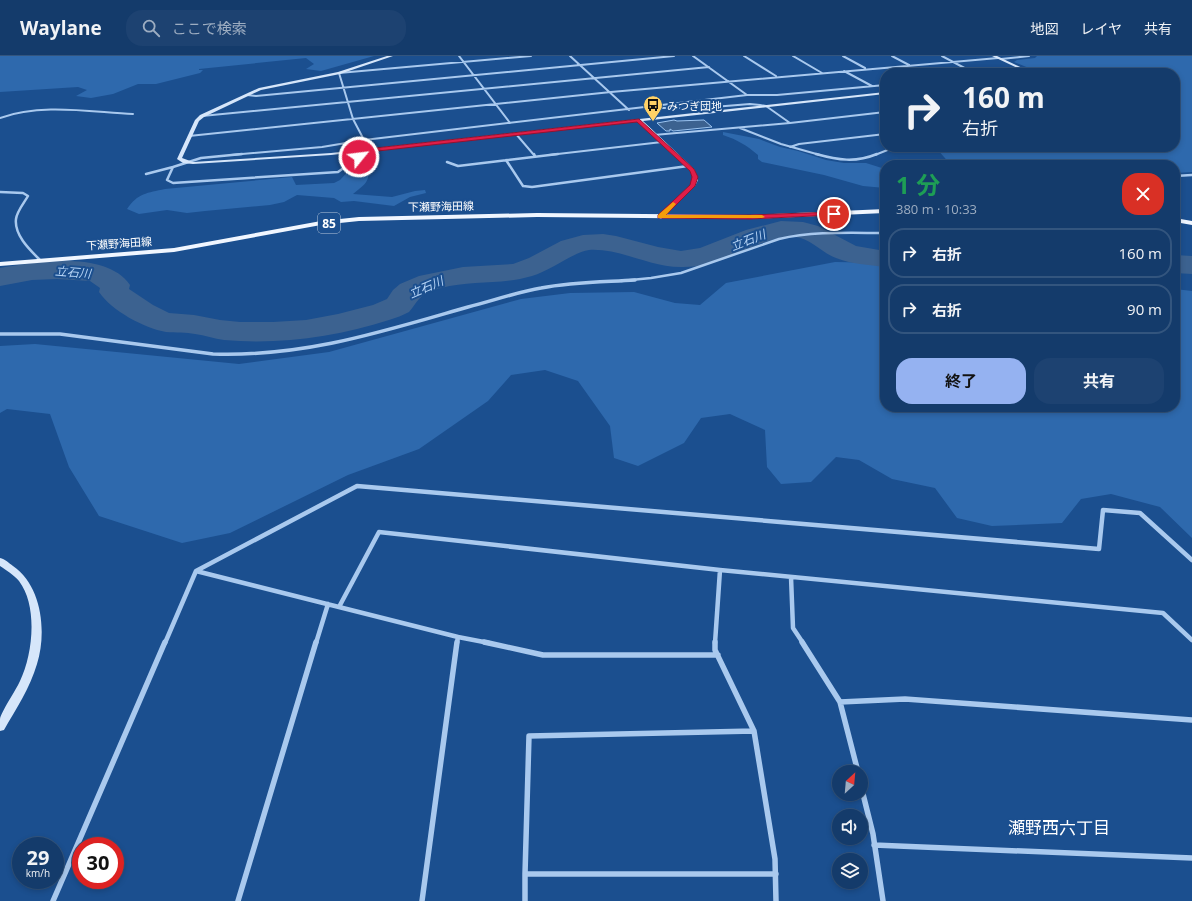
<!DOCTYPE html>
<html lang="ja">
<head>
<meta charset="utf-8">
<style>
  :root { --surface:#143b6b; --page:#1d4271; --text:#f1f3f6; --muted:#9dadc1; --line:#33557e; --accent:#95b2f1 }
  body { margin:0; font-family:"Open Sans","Noto Sans JP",sans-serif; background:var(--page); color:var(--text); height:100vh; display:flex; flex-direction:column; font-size:15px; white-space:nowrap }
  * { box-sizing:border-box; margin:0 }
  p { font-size:13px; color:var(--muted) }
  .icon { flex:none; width:22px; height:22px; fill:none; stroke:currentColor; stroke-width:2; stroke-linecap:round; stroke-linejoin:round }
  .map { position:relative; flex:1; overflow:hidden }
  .panel { position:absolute; left:880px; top:104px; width:300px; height:252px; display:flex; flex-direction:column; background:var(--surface); border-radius:16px; box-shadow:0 2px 6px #0003,0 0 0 1px var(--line) }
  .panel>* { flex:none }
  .guide { position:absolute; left:880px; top:12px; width:300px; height:84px; border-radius:16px; box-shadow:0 2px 6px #0003,0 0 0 1px var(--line); background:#143b6b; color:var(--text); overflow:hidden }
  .needle { width:26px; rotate:26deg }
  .fabs { position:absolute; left:832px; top:709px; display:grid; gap:8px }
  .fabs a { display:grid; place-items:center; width:36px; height:36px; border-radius:50%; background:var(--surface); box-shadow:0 2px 6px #0003,0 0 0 1px var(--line); font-size:20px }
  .speed { position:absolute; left:12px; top:781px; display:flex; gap:8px; font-size:20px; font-weight:700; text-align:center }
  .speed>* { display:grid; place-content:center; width:52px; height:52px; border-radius:50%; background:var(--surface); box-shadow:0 2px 6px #0003,0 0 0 1px var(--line); line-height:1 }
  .speed small { font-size:10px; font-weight:400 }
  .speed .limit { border:6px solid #d22; background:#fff; color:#111 }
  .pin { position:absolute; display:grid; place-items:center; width:34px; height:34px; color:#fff; margin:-17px; border:2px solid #fff; border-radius:50%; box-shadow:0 1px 4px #0007 }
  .me { position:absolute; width:44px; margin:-22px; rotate:61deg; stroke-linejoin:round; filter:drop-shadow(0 0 3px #0008) }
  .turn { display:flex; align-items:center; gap:14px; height:84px; padding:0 16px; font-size:18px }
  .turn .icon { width:52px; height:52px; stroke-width:2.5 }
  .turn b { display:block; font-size:28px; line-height:34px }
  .round { display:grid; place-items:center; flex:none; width:42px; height:42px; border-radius:16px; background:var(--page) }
  .headline { display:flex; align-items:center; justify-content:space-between; height:68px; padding:0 16px }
  h1 { font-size:24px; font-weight:700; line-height:30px; color:#1e9e55 }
  .cta { display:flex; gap:8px; margin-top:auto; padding:8px 16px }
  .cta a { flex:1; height:46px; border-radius:16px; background:var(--accent); color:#111; font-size:16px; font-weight:700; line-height:46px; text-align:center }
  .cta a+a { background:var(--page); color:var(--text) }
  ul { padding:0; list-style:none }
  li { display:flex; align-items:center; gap:12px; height:50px; margin:0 8px 6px; padding:0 8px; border:2px solid var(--line); border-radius:16px }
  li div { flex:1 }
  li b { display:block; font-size:15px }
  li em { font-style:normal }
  header { display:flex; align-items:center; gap:24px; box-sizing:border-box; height:56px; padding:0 20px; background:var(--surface); border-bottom:1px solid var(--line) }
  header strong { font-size:19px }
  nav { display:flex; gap:22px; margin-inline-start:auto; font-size:14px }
  .search { width:280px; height:36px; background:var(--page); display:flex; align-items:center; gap:10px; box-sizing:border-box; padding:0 14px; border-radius:16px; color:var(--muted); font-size:15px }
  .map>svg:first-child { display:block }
  .green { fill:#2e69ad }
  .water { fill:#3c6290; stroke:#9cc4f0 }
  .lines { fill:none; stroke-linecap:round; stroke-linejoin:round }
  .river { fill:#3c6290; fill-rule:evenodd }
  .street-far4 { stroke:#a9c9ee; stroke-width:2 }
  .street-far3 { stroke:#a9c9ee; stroke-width:2.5 }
  .street-far2 { stroke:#a9c9ee; stroke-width:3.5 }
  .street-far1 { stroke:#a9c9ee; stroke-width:4.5 }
  .street { stroke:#a9c9ee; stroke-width:5.5 }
  .secondary { fill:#d6e6fa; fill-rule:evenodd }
  .primary { fill:#f0f6ff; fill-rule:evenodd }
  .route { fill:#e11d48; stroke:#92132f }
  .slow { fill:#f59e0b }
  .labels { text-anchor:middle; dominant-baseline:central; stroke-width:4; stroke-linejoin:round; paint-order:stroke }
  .far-poi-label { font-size:11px; fill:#fff; stroke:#1b4f8f; text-anchor:start }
  .far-street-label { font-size:11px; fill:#fff; stroke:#1b4f8f }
  .shield { fill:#1b4f8f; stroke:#bbcadd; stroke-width:1 }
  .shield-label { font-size:12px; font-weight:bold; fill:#fff }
  .far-water-label { font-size:12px; font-style:italic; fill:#b5d3f5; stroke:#1b4f8f }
  .near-neighbourhood-label { font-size:17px; fill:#fff; stroke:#1b4f8f }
</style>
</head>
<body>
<header>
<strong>Waylane</strong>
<div class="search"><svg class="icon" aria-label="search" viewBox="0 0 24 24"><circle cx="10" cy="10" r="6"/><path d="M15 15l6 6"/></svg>ここで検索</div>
<nav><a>地図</a><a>レイヤ</a><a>共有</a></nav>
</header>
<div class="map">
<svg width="1192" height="845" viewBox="0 0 1192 845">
  <rect width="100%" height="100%" fill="#1b4f8f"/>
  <!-- green -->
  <path class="green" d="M 0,0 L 374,0 L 321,15 L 306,13 L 314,8 L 306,2 L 199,13 L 199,14 L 203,14 L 200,17 L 156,28 L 138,28 L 113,38 L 91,42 L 76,40 L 87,34 L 78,31 L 0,36 Z
    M 1037,0 L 1192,0 L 1192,116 L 1175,117 L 1175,109 L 1036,109 L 1028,107 L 1015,109 L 951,109 L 937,93 L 940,91 L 1175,91 L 1175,66 L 1180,63 L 1175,60 L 1175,17 L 1041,17 L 1014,6 L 1017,4 L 1035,2 Z
    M 723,76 L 759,83 L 780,91 L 798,95 L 826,104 L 844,107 L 866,107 L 885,113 L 885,132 L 863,130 L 824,119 L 762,106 L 758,103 L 758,99 C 746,89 738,84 723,79 Z
    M 361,106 L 366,107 C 372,125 366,127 353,138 L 392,141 L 415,135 L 425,134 L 426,137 L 410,141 L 394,150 L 354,145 L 341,146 L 334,142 L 297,139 L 284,146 L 270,149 L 205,155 L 187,157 L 167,154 L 139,158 L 127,153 C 138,137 147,137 165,133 L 292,121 L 296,129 L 334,127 L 340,124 L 353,110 Z
    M 835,206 L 885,207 L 885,351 L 1175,351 L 1175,233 L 1192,235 L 1192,482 L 1160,451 L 1111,438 L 1081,443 L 1062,467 L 992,470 L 957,462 L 935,432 L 892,423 L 859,404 L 836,401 L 811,426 L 781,428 L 767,411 L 765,374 L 730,358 L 701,362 L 684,387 L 638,410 L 614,402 L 610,370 L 578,325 L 545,314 L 511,319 L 488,345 L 419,393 L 348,419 L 230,477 L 182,487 L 99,460 L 69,411 L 50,358 L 7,353 L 0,357 L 0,290 L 35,288 L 239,308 L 329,296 L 521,243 L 570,237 L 634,236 L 675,247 L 700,249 L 726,227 Z"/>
  <!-- water -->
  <path class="water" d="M 674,64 L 677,65 L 704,64 L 712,71 L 673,75 L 670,73 L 670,75 L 666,75 L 657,67 Z"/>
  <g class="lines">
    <!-- river -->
    <path class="river" d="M 781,165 L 803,166 L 818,170 L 856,190 L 885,195 L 885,211 C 869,209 851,208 836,202 C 822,197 810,182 795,181 C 772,180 753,191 732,200 C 717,206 700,211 683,211 C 651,212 621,192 589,194 C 574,196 550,215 532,220 C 502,229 471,224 441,232 C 434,234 424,237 419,243 C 415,247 413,252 409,256 C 403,259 396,262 389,264 C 337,281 279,289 224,284 C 214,283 205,279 195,278 C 186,276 176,277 166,276 C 144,272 112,255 99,236 L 100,232 L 90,225 L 57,223 L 32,224 L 0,230 L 0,212 C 36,206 106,194 130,229 L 129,233 L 153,249 L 169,257 L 194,259 L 220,264 L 240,266 L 273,266 L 306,264 L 338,258 L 373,249 L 387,243 L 393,234 L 400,228 L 419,220 L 463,211 L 513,208 L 529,202 L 561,185 L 583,179 L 603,178 L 616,180 L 658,191 L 681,195 L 700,192 L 746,174 Z
      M 1175,199 L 1192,200 L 1192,218 L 1175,217 Z"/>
    <!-- street-far4 -->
    <path class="street-far4" d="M 459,0 L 510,67
      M 570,0 L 629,54
      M 693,0 L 747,39
      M 744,0 L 776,20
      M 793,0 L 822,17
      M 843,0 L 865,12
      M 892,0 L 909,9
      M 942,0 L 974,17
      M 1001,3 L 1029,0
      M 844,15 L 872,30
      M 247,39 L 256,40 L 674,0
      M 651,52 L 701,52 L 750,48 L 760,49 L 766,50 L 790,67
      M 202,60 L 709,11
      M 0,62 C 41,47 90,56 133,58
      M 740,72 L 781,88 L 820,99
      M 516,78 L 534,99
      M 654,79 L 790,67 L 885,56
      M 189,80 L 611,36 L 998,2
      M 364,84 L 353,63 L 339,17 L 531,0
      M 790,91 L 799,88 L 885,78
      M 357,95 L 358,99
      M 231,99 L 322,91 L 364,84 L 747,39 L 777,39 L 885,29
      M 549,99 L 662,86
      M 875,99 L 895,91"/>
    <!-- street-far3 -->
    <path class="street-far3" d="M 242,98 L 201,102 L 173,111 L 167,124 L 173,127 L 338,116 L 359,101 L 358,98
      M 534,98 L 535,100
      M 816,98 C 838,104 855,107 877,98
      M 506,104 L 523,130 L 532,131 L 688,110
      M 447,106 L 458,110 L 558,98
      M 146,118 L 173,111
      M 1175,120 L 1192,119
      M 0,136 L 23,137 L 28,140 C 24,147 17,155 16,163 C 14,179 30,194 40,204
      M 621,225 L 651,222 L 681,217 L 779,183 C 814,175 849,177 885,177"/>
    <!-- street-far2 -->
    <path class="street-far2" d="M 0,278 L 60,278 L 213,298 C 305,301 381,276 468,251 C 492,245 517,236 541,232 C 572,226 604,226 635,224"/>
    <!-- street-far1 -->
    <path class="street-far1" d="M 196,515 L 458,581 L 457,587
      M 791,521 L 793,572 L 803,587
      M 339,551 L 379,476 L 720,514 L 1163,557 L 1192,584
      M 458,581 L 489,587
      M 165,587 L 196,515 L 357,430 L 1099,493 L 1103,454 L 1140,457 L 1192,504
      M 316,587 L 328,548
      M 715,587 L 720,514"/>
    <!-- street -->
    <path class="street" d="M 484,586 L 543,599 L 718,599
      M 715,586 L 715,594 L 754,675 L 775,803 L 776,845
      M 802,586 L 840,646 L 858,716
      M 840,646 L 905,643 L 1192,664
      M 861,730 L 873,778 L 883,845
      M 874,789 L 1192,802
      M 525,818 L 529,680 L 754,675
      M 53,845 L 165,586
      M 238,845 L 316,586
      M 422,845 L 457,586
      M 525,845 L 525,818 L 776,818"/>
    <!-- secondary -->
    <path class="secondary" d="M 387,0 L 393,0 L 340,18 L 261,34 L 204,61 L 199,65 L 182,102 L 193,106 L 331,97 L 885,36 L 885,38 L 643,65 L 694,113 L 698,124 L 695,130 L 661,163 L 659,162 L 659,160 L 691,128 L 694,124 L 690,115 L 638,65 L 331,99 L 193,108 L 183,107 L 177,103 L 195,64 L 200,59 L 259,32 L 338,16 Z
      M 992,0 L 997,0 L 1033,17 L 1028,17 Z
      M 0,502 C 5,503 9,507 13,510 C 42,530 47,576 37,608 C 30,632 16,653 4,674 L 0,675 C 0,671 0,667 0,663 C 1,656 16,634 20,625 C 33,598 38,550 19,525 C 14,519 6,514 0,510 Z"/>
    <!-- primary -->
    <path class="primary" d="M 885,153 L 885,157 L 750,163 L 537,161 L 359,165 L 321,169 L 174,196 L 0,210 L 0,206 L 174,192 L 321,165 L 359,161 L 537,157 L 750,159 Z
      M 1175,162 L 1192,165 L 1192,169 L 1175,166 Z"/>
  </g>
  <!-- route -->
  <path class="route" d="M 639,63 L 694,113 L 698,121 L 695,130 L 666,159 L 750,159 L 834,156 L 837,158 L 834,159 L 750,163 L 658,162 L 658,159 L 690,129 L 692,121 L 690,115 L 637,66 L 360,97 L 361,101 L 359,103 L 356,101 L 355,96 L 357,94 Z"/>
  <!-- slow -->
  <path class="slow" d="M 673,146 L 676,148 L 666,159 L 762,159 L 765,161 L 762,162 L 658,162 L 658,159 Z"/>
  <!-- icons -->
  <defs>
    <g id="bus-pin" transform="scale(1)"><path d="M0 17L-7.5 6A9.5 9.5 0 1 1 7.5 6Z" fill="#ffd166" stroke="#1b4f8f"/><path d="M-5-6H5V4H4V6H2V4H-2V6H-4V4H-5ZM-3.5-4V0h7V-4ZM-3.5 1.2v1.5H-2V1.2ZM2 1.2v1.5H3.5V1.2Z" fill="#111"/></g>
  </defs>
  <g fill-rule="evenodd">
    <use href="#bus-pin" x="653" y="49"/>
  </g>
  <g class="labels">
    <!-- far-poi labels -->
    <g class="far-poi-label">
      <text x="667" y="49">みつぎ団地</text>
    </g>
    <!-- far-street labels -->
    <g class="far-street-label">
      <text transform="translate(441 150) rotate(-1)">下瀬野海田線</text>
      <text transform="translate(119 187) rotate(-4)">下瀬野海田線</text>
    </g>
    <!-- shield labels -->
    <rect class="shield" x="318" y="157" width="22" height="20" rx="3"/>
    <g class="shield-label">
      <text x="329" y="167">85</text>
    </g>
    <!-- far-water labels -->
    <g class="far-water-label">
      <text transform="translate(748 184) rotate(-21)">立石川</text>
      <text transform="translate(73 216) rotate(5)">立石川</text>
      <text transform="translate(426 231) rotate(-23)">立石川</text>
    </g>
    <!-- near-neighbourhood labels -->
    <g class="near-neighbourhood-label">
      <text x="1059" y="771">瀬野西六丁目</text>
    </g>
  </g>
</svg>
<div class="fabs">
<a><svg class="needle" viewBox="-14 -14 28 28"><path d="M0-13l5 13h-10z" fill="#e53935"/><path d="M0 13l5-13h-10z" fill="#9dadc1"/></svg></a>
<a><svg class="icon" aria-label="sound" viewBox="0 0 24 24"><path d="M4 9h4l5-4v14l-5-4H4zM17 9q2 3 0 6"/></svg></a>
<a><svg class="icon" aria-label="layers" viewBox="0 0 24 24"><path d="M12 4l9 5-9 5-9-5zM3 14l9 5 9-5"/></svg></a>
</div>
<div class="speed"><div>29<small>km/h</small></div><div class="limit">30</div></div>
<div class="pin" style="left:834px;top:158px;background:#d93025"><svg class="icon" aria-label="arrive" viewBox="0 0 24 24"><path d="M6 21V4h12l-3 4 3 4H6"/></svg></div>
<svg class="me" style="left:359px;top:101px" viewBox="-20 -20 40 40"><circle r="17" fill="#e11d48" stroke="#fff" stroke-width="3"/><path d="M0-11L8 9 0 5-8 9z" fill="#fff"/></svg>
<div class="guide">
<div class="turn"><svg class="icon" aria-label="right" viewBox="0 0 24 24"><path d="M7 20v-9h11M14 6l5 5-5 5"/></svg><div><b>160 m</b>右折</div></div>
</div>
<section class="panel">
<div class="headline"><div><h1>1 分</h1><p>380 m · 10:33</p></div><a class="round" style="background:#d93025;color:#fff"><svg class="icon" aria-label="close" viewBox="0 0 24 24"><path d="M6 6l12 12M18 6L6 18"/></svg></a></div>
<ul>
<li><svg class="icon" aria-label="right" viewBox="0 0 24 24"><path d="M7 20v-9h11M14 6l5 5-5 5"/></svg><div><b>右折</b></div><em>160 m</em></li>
<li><svg class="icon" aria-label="right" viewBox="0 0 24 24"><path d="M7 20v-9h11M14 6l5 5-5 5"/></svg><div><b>右折</b></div><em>90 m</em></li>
</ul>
<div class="cta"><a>終了</a><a>共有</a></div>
</section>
</div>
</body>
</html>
